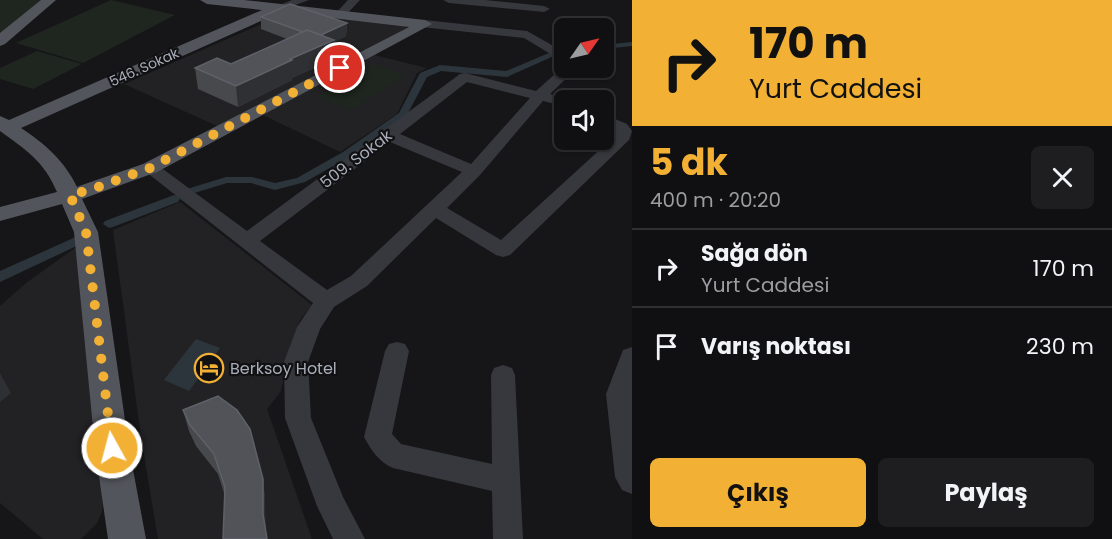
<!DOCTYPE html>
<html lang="tr">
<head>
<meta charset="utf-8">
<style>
  :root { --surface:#101012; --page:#1e1e20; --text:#f1f3f6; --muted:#9c9d9f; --line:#303032; --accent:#f2b134 }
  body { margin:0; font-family:Poppins,sans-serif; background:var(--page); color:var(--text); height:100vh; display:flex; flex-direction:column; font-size:22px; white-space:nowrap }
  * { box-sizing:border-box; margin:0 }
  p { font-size:20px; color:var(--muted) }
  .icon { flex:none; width:33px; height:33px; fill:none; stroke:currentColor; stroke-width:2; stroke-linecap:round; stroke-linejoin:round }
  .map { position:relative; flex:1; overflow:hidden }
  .side { display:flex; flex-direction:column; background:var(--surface); width:480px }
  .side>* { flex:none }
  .hud { background:#f2b134; color:#111; overflow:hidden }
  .needle { width:39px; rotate:56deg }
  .controls { position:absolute; left:554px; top:18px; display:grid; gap:12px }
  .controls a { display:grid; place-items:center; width:60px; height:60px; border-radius:9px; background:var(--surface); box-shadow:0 2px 4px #0004,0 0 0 2px var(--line); font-size:30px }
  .pin { position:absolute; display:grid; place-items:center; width:51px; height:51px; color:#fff; margin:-26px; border:3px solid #fff; border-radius:50%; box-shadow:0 2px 6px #0007 }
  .me { position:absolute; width:66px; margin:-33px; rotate:353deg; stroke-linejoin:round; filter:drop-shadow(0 0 4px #0008) }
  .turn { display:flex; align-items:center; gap:21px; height:126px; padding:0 18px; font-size:27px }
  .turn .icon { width:78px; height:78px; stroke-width:2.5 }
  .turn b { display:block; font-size:42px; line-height:51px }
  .round { display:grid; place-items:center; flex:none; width:63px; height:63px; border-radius:9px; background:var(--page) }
  .summary { display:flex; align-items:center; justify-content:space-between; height:102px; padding:0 18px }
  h1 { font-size:36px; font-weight:700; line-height:45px; color:var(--accent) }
  .cta { display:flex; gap:12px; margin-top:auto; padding:12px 18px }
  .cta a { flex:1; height:69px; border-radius:9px; background:var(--accent); color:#111; font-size:24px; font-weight:700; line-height:69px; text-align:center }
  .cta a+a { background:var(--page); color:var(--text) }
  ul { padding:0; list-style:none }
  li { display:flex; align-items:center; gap:18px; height:78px; padding:0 18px; border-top:2px solid var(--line) }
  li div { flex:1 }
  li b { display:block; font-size:22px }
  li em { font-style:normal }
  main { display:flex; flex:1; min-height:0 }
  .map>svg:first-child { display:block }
  .built { fill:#222225 }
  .green { fill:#1e261f }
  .water { fill:#2c353c }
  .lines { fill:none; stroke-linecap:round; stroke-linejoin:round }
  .canal { fill:#2c353c; fill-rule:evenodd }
  .minor { fill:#37383d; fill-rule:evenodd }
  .major { fill:#53555c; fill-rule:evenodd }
  .wall { fill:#47494d }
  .shaded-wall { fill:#2f3033 }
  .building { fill:#525359; stroke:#5f6168; stroke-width:1.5 }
  .route { stroke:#f2b134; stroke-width:10; stroke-dasharray:0 18 }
  .labels { text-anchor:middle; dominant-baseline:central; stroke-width:4.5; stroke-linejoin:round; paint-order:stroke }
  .far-street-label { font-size:14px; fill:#a8adb8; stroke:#111113 }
  .street-label { font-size:16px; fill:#a8adb8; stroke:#111113 }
  .poi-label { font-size:16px; fill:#a8adb8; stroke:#111113; text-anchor:start }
</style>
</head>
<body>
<main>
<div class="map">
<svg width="632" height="539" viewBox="0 0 632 539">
  <rect width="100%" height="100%" fill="#161618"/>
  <!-- built -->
  <path class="built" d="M 289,12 L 403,25 L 407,28 L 217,126 L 124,84 Z
    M 374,55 L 427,68 L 417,73 L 397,114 L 340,152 L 263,115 Z
    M 180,202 L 312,305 L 300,320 L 290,345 L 281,391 L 267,409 L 312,539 L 158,539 L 141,437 L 113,230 Z
    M 79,245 L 103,502 L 102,512 L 97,523 L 81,539 L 43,539 L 0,503 L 0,306 L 26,283 Z"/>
  <!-- green -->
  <path class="green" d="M 0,0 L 44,0 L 0,36 Z
    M 111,0 L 175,15 L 83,63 L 16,43 Z
    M 37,51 L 82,64 L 33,89 L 0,79 L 0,68 Z
    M 372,64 L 406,76 L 351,110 L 317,97 Z"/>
  <!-- water -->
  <path class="water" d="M 196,339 L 220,348 L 189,391 L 164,380 Z"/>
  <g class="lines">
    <!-- canal -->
    <path class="canal" d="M 632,42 L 632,46 L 603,49 L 603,45 Z
      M 549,53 L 556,55 L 507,77 L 441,71 L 427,77 L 406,117 L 351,156 L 305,182 L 275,190 L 251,183 L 227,183 L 191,194 L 185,191 L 187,189 L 226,177 L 252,177 L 275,183 L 297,178 L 343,152 L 399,113 L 420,73 L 440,65 L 506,71 Z
      M 174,195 L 178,196 L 180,199 L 178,202 L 113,227 L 109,228 L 103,224 L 105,221 Z
      M 78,236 L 83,237 L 84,240 L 83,243 L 0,282 L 0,271 Z"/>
    <!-- minor -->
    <path class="minor" d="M 292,0 L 309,0 L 279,11 L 273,8 Z
      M 348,0 L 360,0 L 344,17 L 336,17 L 334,15 Z
      M 443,0 L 485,0 L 544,6 L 550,9 L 544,12 L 449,3 Z
      M 425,20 L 527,31 L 564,52 L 564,62 L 524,38 L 421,27 L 419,24 Z
      M 564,66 L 577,68 L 550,94 L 570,100 L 564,100 L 564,106 L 543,101 L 480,175 L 447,208 L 501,240 L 616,135 L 615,130 L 603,125 L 603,114 L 627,124 L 632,131 L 629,140 L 510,255 L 503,257 L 496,255 L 436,218 L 367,286 L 334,307 L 320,329 L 308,362 L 311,418 L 343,497 L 365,539 L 333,539 L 317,506 L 285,418 L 284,362 L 297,327 L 313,303 L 141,168 L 144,164 L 156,164 L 247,231 L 460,74 L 465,73 L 536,91 ZM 467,82 L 530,98 L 471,164 L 400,134 ZM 390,142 L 462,172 L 351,276 L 327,290 L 260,241 Z
      M 397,342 L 405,344 L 409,351 L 392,434 L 401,444 L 492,464 L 491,375 L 494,368 L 503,365 L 512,368 L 515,375 L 523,539 L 493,539 L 492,491 L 393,468 C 379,462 371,450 364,437 L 385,351 L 389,344 Z
      M 632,347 L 632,494 L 622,490 L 615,477 L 606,394 L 623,350 Z"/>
    <!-- major -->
    <path class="major" d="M 41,0 L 56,0 L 5,44 L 0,46 L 0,33 Z
      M 200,0 L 244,0 L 425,20 L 432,24 L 157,172 L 82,199 L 98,232 L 129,448 L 146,539 L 108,539 L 95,448 L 74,232 L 62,204 L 0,221 L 0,207 L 57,192 C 44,161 26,150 0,131 L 0,116 L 9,120 L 262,10 L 207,4 ZM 281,12 L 409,27 L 143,164 L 82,185 L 77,187 C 64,160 45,144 21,128 Z"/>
  </g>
  <!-- wall -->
  <path class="wall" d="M 261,17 L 347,23 L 346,36 L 334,42 L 334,59 L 292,78 L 292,80 L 238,107 L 198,89 L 195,68 L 231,64 L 287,39 L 261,29 Z
    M 183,410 L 263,479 L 265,499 L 224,493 L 218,474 L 196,446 L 189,431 Z"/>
  <!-- shaded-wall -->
  <path class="shaded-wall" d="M 347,23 L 346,36 L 334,42 L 334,59 L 292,78 L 292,80 L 238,107 L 236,86 L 290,59 L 318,37 Z
    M 0,373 L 11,393 L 0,402 Z
    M 263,479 L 265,499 L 266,533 L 263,514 Z"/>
  <!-- building -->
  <path class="building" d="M 290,4 L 347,23 L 321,35 L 307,30 L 303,32 L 261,17 Z
    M 307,30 L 334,40 L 290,59 L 292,60 L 236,86 L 195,68 L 217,58 L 231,64 Z
    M 218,396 L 237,410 L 250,429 L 263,479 L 263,514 L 267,539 L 223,539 L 225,487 L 214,454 L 190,425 L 183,410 Z"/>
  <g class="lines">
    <!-- route -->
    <path class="route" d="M 112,448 L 86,232 L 70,195 L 90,190 L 150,168 L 340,68"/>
  </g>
  <!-- icons -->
  <defs>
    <g id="hotel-ring" transform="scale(1.5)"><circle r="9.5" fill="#111113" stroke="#f2b134" stroke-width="1.5"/><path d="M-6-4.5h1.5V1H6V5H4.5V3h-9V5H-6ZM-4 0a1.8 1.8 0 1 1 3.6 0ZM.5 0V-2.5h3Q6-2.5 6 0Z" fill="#f2b134"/></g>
  </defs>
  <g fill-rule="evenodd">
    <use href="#hotel-ring" x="209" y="368"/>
  </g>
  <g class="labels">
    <!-- far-street labels -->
    <g class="far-street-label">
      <text transform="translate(144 67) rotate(-24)">546. Sokak</text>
    </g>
    <!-- street labels -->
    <g class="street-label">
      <text transform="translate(356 159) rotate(-37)">509. Sokak</text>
    </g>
    <!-- poi labels -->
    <g class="poi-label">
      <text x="230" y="368">Berksoy Hotel</text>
    </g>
  </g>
</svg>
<div class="controls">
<a><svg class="needle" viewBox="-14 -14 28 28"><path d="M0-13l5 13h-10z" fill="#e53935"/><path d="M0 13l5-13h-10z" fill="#9c9d9f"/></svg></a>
<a><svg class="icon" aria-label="sound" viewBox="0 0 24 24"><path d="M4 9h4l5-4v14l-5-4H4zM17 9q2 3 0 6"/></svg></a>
</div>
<div class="pin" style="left:340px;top:68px;background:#d93025"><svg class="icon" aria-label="arrive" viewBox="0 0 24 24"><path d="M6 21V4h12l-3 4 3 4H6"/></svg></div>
<svg class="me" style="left:112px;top:448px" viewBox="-20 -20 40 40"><circle r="17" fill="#f2b134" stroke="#fff" stroke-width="3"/><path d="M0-11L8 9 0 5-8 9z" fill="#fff"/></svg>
</div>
<section class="side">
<div class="hud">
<div class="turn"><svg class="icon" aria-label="right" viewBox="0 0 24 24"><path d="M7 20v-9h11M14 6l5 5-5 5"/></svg><div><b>170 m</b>Yurt Caddesi</div></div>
</div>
<div class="summary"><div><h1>5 dk</h1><p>400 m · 20:20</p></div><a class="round"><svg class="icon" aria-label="close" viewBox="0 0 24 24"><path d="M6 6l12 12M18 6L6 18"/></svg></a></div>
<ul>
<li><svg class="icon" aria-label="right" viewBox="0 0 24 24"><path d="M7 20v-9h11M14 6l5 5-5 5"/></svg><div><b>Sağa dön</b><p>Yurt Caddesi</p></div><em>170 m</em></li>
<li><svg class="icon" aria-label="arrive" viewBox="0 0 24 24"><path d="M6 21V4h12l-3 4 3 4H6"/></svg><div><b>Varış noktası</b></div><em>230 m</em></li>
</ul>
<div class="cta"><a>Çıkış</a><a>Paylaş</a></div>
</section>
</main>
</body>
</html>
